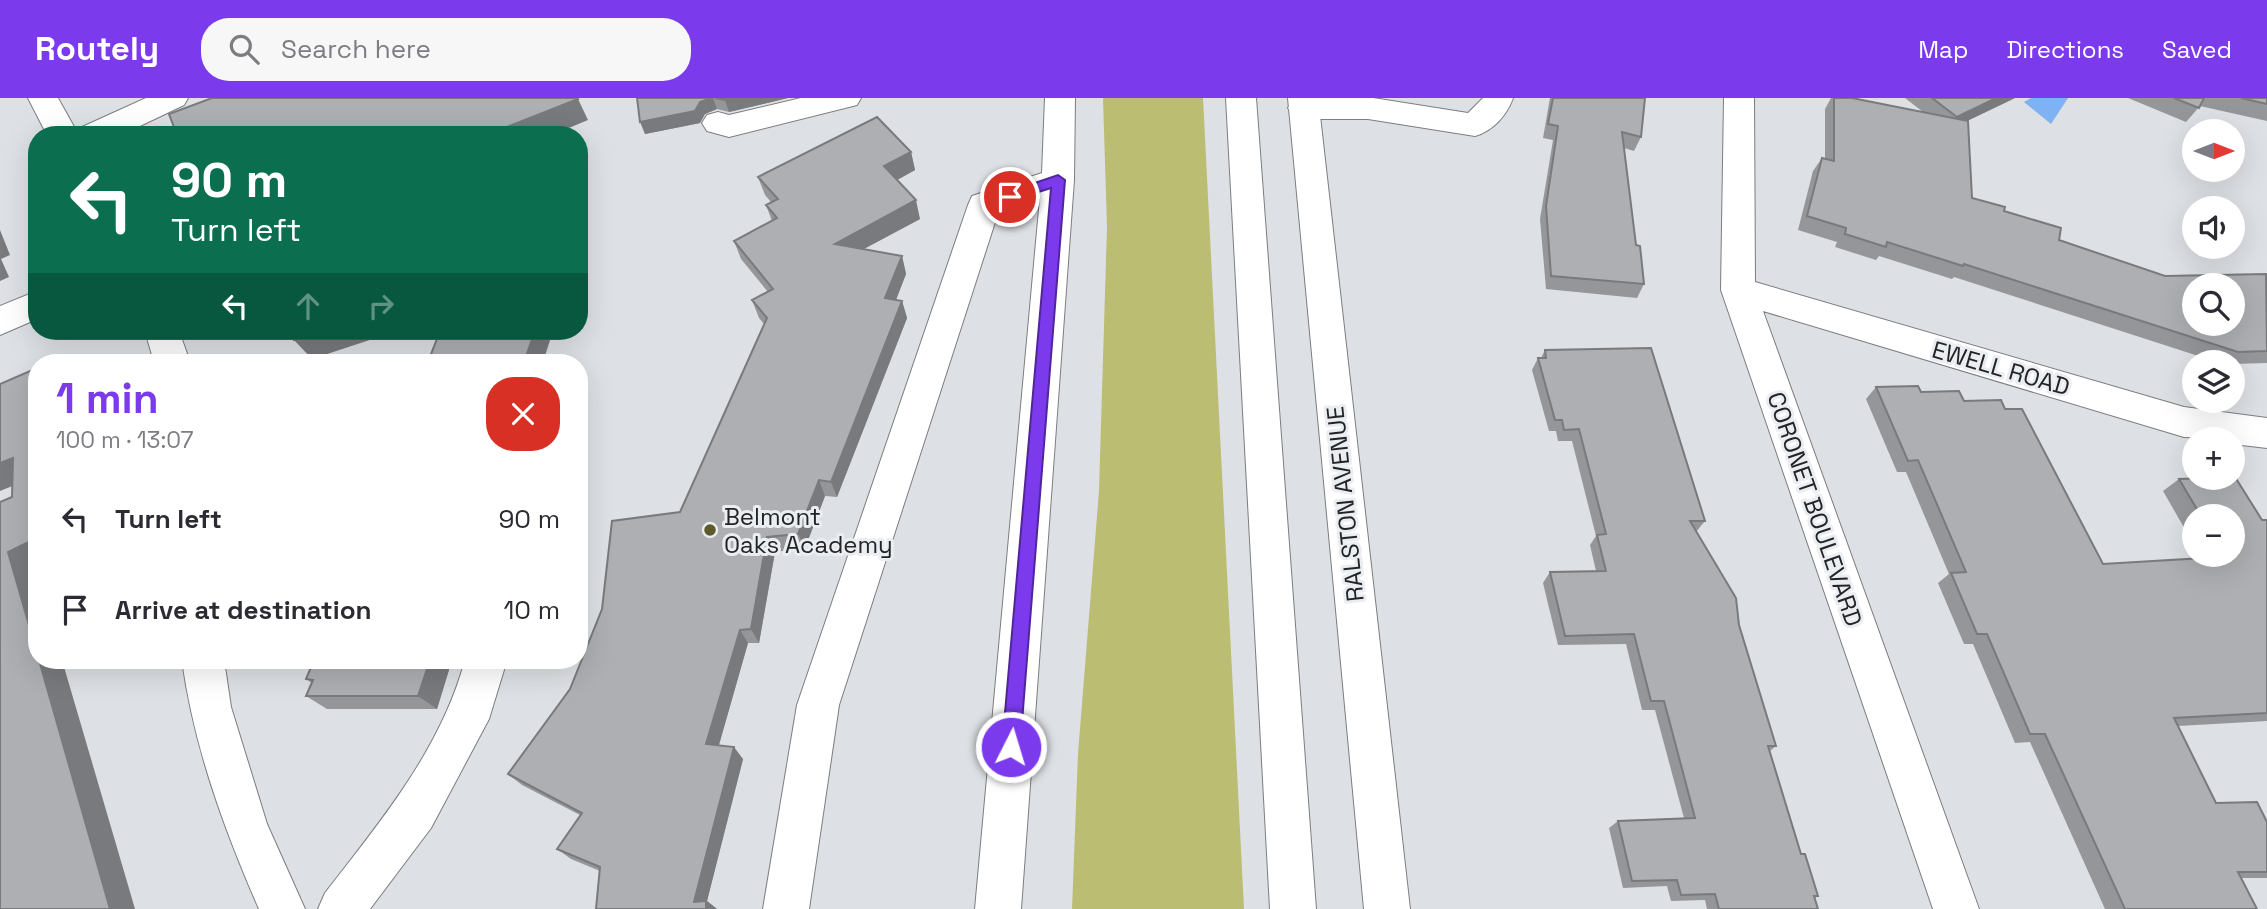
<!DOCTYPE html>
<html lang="en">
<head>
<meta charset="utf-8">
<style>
  :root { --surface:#fff; --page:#f7f7f7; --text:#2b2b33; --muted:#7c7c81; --accent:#7c3aed }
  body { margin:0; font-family:"Space Grotesk",sans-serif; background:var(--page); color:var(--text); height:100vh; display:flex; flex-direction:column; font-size:26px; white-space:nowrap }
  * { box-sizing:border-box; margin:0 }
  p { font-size:23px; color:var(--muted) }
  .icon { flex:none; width:38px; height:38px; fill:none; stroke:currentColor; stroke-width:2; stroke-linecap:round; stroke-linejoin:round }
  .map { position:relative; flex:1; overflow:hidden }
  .panel { position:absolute; left:28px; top:256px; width:560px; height:315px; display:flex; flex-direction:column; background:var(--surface); border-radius:28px; box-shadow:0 7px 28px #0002 }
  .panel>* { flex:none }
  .hud { position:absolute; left:28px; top:28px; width:560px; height:214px; border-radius:28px; box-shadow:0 7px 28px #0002; background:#0b6e4f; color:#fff; overflow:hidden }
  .needle { width:46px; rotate:90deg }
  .tools { position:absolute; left:2182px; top:21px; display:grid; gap:14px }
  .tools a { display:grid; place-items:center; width:63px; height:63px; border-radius:50%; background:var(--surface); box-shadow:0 7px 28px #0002; font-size:35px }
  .pin { position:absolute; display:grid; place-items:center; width:60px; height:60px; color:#fff; margin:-30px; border:4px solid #fff; border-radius:50%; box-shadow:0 2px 7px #0007 }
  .me { position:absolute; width:77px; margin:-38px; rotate:5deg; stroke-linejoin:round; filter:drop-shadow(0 0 5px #0008) }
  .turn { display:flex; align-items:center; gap:24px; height:147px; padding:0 28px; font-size:32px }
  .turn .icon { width:91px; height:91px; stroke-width:2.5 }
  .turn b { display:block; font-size:49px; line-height:60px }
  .lanes { display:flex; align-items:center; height:66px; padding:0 28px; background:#0003; justify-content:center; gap:35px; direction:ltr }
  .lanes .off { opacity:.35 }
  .round { display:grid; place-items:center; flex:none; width:74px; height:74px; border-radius:28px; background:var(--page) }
  .summary { display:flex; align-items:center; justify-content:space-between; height:119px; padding:0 28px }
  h1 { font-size:42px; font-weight:700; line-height:52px; color:var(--accent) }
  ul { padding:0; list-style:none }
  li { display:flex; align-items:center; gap:21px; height:91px; padding:0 28px }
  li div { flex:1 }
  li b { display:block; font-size:26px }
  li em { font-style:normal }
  header { display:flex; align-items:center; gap:42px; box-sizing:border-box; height:98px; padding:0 35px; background:var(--accent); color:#fff }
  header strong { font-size:33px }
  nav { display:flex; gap:38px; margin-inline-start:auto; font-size:24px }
  .search { width:490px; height:63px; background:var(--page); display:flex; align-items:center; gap:18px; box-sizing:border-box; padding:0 24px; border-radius:28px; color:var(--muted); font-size:26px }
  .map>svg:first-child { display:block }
  .green { fill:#bbbd72 }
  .water { fill:#7fb2f2 }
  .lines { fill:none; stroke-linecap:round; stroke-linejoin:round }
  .minor-casing { stroke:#7b7d81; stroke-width:2 }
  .major-casing { stroke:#7b7d81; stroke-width:2 }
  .minor { fill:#fff; fill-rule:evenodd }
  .major { fill:#fff; fill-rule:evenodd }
  .wall { fill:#95969a }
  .shaded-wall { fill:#797a7d }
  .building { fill:#adafb3; stroke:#797a7d; stroke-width:2; fill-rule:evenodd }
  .route { fill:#7c3aed; stroke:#51269a; stroke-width:2 }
  .poi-dot { fill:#5a5b28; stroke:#eaedf1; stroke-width:2.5 }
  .labels { text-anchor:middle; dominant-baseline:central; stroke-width:6; stroke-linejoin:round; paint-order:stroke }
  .street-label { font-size:24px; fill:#232426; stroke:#eaedf1 }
  .poi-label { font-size:24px; fill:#232426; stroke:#eaedf1; text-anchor:start }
</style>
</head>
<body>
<header>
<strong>Routely</strong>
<div class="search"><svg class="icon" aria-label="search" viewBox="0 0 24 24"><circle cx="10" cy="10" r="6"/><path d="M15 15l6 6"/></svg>Search here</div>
<nav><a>Map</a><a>Directions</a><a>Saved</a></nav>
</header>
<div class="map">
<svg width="2267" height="811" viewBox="0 0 2267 811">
  <rect width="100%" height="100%" fill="#dde0e4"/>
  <!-- green -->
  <path class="green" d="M 1103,0 L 1203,0 L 1244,811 L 1072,811 L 1078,656 L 1099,393 L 1107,129 Z"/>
  <!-- water -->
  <path class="water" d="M 2031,0 L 2068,0 L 2051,26 L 2024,4 Z"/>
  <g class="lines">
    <!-- minor casing -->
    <g class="minor-casing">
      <path id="minor" d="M 28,0 L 58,0 L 78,36 L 82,29 L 146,0 L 188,0 L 184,7 L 121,37 L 47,37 Z
        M 801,0 L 861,0 L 857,7 L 729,39 L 707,33 L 702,25 L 707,17 L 718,14 L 729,17 Z
        M 1045,0 L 1075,0 L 1074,82 L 1021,811 L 975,811 L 1040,100 L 998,115 L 839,607 L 809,811 L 763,811 L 797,607 L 968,107 L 972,98 L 1042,75 Z
        M 1301,0 L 1373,0 L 1468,15 L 1483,0 L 1513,0 C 1507,17 1493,33 1475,38 L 1368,21 L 1304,21 L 1293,18 L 1288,10 L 1293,2 Z
        M 1724,0 L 1754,0 L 1755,184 L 2184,309 L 2267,320 L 2267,350 L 2233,346 L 2233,341 L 2184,339 L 1763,213 L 1979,811 L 1933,811 L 1721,192 Z
        M 37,193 L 37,221 L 0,237 L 0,208 Z
        M 145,233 L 179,233 L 190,264 L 154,264 Z
        M 182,562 L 224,562 L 231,609 L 267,726 L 305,811 L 259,811 C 224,731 194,649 182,562 Z
        M 465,562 L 507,562 L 489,621 L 431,730 L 370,811 L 318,811 L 325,795 C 381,723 441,651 465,562 Z"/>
    </g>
    <!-- major casing -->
    <g class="major-casing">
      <path id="major" d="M 1226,0 L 1256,0 L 1316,811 L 1270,811 Z
        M 1288,0 L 1318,0 L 1410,811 L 1364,811 Z"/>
    </g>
    <!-- minor -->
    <use href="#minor" class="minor"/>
    <!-- major -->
    <use href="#major" class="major"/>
  </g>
  <!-- wall -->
  <path class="wall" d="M 637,0 L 788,0 L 729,14 L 717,11 L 705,16 L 700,25 L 645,36 Z
    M 1550,0 L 1645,0 L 1641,39 L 1634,53 L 1624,50 L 1636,147 L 1644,186 L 1637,200 L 1546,191 L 1540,121 L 1553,42 L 1543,40 Z
    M 1831,0 L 1852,0 L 1923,14 L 1905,0 L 2015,0 L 1967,23 L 1972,100 L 2004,113 L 2059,142 L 2165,178 L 2267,176 L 2267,265 L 2233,266 L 2233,264 L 2217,264 L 1954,179 L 1952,181 L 1879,158 L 1876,162 L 1835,149 L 1837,144 L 1798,132 L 1813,73 L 1822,60 L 1825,60 L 1825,11 Z
    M 2128,0 L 2267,0 L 2267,23 L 2200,8 L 2186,24 Z
    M 911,54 L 915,72 L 897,82 L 920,121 L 864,151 L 902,158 L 906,176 L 896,202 L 902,203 L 907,220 L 837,399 L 825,398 L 805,450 L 775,454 L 759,545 L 748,545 L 719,647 L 743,661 L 707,803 L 717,811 L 596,811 L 600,773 L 571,761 L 557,751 L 580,717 L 522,687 L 508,676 L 570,591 L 680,414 L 764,226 L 759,220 L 752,202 L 768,194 L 741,161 L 734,143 L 772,123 L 766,107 L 771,104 L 765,97 L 758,79 Z
    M 1545,252 L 1705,423 L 1696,434 L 1739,527 L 1776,648 L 1770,653 L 1801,756 L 1818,798 L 1815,800 L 1818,811 L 1707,811 L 1705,802 L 1671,803 L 1667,788 L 1623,790 L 1609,730 L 1618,723 L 1684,720 L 1655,612 L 1642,612 L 1626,546 L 1558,547 L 1543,485 L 1550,474 L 1596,473 L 1590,447 L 1596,438 L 1572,343 L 1558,343 L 1556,333 L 1549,333 L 1532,272 L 1538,260 L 1541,260 Z
    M 1876,289 L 1921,294 L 2005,311 L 2103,466 L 2194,461 L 2200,457 L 2233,457 L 2233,418 L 2194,418 L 2194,447 L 2163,393 L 2179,381 L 2262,422 L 2267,422 L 2267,623 L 2178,628 L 2216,705 L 2267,724 L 2267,780 L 2241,780 L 2257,811 L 2105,811 L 2030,644 L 2015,645 L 1973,546 L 1964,546 L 1938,485 L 1949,476 L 1906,374 L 1897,374 L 1866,301 Z
    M 452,562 L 437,611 L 327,611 L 306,598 L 312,585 L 306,581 Z"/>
  <!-- shaded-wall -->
  <path class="shaded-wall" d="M 711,0 L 713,0 L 717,11 L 705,16 L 700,25 L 645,36 L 640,24 Z
    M 734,0 L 788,0 L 729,14 L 725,2 Z
    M 1996,0 L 2015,0 L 1946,33 L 1957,19 Z
    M 578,1 L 588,22 L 552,37 L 487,37 Z
    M 911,54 L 915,72 L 888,87 L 884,68 Z
    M 916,102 L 920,121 L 841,163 L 835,146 Z
    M 0,132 L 10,157 L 1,161 L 9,179 L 0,183 Z
    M 902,158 L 906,176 L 890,217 L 885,200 Z
    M 902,203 L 907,220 L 837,399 L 831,384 Z
    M 263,233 L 292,233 L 270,240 Z
    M 323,233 L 397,233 L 312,261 L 294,242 Z
    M 535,233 L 553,233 L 543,264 L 524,264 Z
    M 13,360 L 37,378 L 0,393 L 0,365 Z
    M 819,382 L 825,398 L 805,450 L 798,436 Z
    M 767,439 L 775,454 L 759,545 L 751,531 Z
    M 37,440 L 37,469 L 34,470 L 37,478 L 37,555 L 8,454 Z
    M 740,532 L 748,545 L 716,657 L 706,646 Z
    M 39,562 L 62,562 L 135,811 L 110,811 Z
    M 430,562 L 452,562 L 437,611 L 418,598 Z
    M 734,649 L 743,661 L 707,803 L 717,811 L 706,811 L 694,804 Z"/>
  <!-- building -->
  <path class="building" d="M 212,0 L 577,0 L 578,1 L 487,37 L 177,37 L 169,16 Z
    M 637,0 L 711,0 L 700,4 L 695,13 L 640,24 Z
    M 715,0 L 734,0 L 725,2 Z
    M 1553,0 L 1645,0 L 1641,39 L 1622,34 L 1636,147 L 1640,148 L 1644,186 L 1551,178 L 1546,108 L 1558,28 L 1548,26 Z
    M 1834,0 L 1852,0 L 1968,23 L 1972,100 L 2005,109 L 2004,113 L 2061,130 L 2059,142 L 2165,178 L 2266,176 L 2267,253 L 2238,254 L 1964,166 L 1963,168 L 1887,144 L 1886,149 L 1845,136 L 1846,130 L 1807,118 L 1822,60 L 1834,63 ZM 2194,187 L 2233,187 L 2233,226 L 2194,226 Z
    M 1932,0 L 1996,0 L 1957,19 Z
    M 2174,0 L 2204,0 L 2199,10 Z
    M 2241,0 L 2267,0 L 2267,6 Z
    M 877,19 L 911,54 L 884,68 L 916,102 L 835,146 L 902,158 L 885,200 L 902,203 L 831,384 L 819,382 L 798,436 L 767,439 L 751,531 L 740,532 L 706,646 L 734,649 L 694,804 L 706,803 L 706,811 L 596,811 L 600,769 L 557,751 L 582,715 L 508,676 L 570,591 L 602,511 L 612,423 L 680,414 L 767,220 L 752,202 L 773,191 L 734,143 L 777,120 L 766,107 L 778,101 L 758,79 Z
    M 294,233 L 323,233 L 294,242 Z
    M 440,233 L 535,233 L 524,264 L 428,264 Z
    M 1651,250 L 1705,423 L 1690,423 L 1736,500 L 1739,527 L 1776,648 L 1768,648 L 1801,756 L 1805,756 L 1818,798 L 1814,798 L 1818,811 L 1719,811 L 1715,796 L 1681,797 L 1677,782 L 1632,783 L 1618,723 L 1695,720 L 1664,603 L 1651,603 L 1634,536 L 1565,538 L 1550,474 L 1606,473 L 1597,437 L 1606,436 L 1579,331 L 1564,332 L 1562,322 L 1555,322 L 1538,260 L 1546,260 L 1545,252 Z
    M 37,270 L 37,440 L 8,454 L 37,555 L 37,562 L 39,562 L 110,811 L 0,811 L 0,404 L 12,399 L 13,360 L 0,365 L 0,286 Z
    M 1918,288 L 1921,294 L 1959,293 L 1964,303 L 2001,302 L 2005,311 L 2022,311 L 2103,466 L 2203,460 L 2201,457 L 2233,457 L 2233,418 L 2201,418 L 2179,381 L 2235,379 L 2262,422 L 2267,422 L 2267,615 L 2174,620 L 2216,705 L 2257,704 L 2267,724 L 2267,774 L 2238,774 L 2257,811 L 2125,811 L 2045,636 L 2030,636 L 1987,536 L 1977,536 L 1951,475 L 1966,474 L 1918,362 L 1908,363 L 1876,289 Z
    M 314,562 L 430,562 L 418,598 L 306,598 L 313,582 L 306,581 Z"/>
  <!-- route -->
  <path class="route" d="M 1058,77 L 1065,82 L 1020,649 L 1018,655 L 1011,658 L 1005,655 L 1002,649 L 1051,90 L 1010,103 L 1003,99 L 1005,95 Z"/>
  <!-- markers -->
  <circle class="poi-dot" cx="710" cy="432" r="7"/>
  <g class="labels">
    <!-- street labels -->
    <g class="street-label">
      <text transform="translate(2001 270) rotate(16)">EWELL ROAD</text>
      <text transform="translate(1345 406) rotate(-96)">RALSTON AVENUE</text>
      <text transform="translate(1815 411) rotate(71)">CORONET BOULEVARD</text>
    </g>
    <!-- poi labels -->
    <g class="poi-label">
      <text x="724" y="418">Belmont<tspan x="724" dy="28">Oaks Academy</tspan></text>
    </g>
  </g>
</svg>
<div class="tools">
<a><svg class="needle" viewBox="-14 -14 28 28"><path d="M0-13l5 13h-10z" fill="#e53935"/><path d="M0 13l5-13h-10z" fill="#7c7c81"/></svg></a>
<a><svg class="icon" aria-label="sound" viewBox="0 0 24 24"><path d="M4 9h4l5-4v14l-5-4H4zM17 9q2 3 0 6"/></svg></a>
<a><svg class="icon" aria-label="search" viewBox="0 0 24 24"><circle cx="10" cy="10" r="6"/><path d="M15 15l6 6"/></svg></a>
<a><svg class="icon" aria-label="layers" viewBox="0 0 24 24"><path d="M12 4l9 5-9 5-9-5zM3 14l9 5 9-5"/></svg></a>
<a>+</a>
<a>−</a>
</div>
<div class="pin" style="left:1010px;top:99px;background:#d93025"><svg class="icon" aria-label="arrive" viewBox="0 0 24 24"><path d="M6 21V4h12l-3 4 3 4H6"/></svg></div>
<svg class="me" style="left:1011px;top:649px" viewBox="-20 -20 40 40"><circle r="17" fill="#7c3aed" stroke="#fff" stroke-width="3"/><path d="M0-11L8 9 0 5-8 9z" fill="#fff"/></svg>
<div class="hud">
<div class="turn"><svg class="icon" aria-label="left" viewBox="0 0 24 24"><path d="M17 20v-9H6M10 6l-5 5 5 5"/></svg><div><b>90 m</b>Turn left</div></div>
<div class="lanes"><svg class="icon" aria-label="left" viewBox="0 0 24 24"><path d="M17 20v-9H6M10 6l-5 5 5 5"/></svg><svg class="icon off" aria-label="ahead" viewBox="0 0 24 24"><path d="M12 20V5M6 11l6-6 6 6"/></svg><svg class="icon off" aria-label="right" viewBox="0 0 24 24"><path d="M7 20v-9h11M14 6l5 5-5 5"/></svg></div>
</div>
<section class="panel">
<div class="summary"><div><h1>1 min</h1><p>100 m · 13:07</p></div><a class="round" style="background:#d93025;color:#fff"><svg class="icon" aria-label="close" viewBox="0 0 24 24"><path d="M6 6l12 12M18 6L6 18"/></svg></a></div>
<ul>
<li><svg class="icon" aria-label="left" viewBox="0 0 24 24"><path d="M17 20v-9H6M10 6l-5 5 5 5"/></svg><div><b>Turn left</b></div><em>90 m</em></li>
<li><svg class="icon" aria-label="arrive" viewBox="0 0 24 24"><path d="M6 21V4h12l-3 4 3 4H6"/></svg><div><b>Arrive at destination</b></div><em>10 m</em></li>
</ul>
</section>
</div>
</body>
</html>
